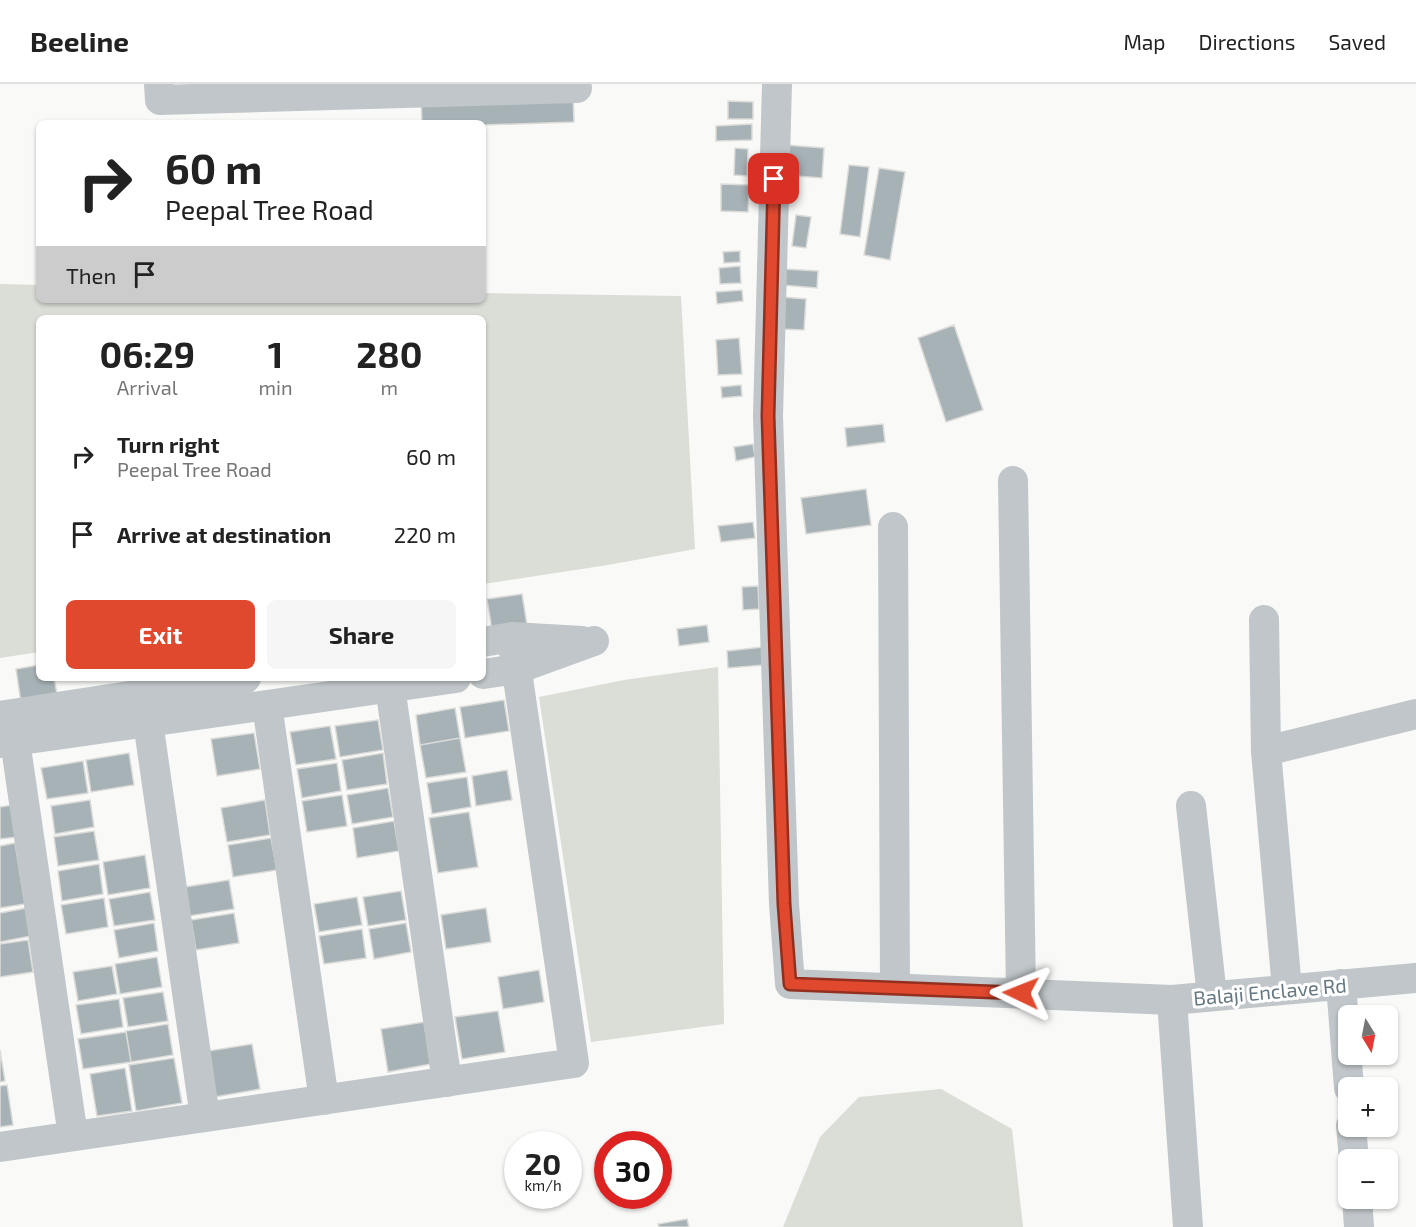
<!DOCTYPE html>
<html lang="en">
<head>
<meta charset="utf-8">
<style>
  :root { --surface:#fff; --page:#f6f6f6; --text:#222; --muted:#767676; --line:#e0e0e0; --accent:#e1492f }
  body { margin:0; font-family:"Exo 2",sans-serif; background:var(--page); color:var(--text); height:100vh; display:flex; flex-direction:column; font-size:22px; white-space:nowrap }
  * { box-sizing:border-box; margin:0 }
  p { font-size:20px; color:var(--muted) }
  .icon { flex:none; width:33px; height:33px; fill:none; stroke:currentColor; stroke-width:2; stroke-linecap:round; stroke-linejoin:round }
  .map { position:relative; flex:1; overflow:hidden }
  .details { position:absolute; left:36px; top:231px; width:450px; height:366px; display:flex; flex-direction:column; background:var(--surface); border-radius:9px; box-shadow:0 2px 4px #0004 }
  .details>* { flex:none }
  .banner { position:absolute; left:36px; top:36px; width:450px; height:183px; border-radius:9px; box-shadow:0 2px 4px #0004; background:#fff; color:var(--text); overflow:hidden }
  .needle { width:39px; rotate:170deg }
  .buttons { position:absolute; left:1338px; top:921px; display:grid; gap:12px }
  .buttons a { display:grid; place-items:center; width:60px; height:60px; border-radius:9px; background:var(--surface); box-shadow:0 2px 4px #0004; font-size:30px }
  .speed { position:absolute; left:504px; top:1047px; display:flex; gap:12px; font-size:30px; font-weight:700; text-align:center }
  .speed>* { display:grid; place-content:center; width:78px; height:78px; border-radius:50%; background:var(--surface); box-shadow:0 2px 4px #0004; line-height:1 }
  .speed small { font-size:15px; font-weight:400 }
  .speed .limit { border:9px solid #d22; background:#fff; color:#111 }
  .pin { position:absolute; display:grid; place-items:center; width:51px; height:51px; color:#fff; margin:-26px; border-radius:12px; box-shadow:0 3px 9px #0006 }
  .me { position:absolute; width:66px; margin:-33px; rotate:272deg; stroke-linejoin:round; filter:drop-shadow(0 0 4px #0008) }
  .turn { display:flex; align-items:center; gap:21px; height:126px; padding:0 30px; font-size:27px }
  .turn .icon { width:78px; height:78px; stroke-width:2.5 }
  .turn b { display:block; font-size:42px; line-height:51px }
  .then { display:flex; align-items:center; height:57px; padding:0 30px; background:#0003; gap:12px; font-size:22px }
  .eta { display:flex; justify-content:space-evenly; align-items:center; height:102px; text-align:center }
  .eta b { font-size:36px; font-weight:700; line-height:42px }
  .primary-button { display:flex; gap:12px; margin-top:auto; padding:12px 30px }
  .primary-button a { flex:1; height:69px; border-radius:9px; background:var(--accent); color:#fff; font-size:24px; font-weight:700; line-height:69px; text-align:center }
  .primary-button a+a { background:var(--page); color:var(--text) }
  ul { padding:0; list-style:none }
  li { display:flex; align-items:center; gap:18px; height:78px; padding:0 30px }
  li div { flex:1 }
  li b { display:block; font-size:22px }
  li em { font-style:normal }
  header { display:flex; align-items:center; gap:36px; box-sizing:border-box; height:84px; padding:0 30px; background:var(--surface); border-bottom:2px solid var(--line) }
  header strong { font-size:28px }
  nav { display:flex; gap:33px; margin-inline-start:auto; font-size:21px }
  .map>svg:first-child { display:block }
  .green { fill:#daded6 }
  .building { fill:#a7b2b6; stroke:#dbdbd9; stroke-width:1.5 }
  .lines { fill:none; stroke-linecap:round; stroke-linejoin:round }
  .minor { stroke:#c0c6c9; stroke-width:30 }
  .route-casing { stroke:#922f1f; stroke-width:15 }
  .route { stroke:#e1492f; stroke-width:10 }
  .labels { text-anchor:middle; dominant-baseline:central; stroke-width:6; stroke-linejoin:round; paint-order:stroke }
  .street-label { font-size:20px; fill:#657882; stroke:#fff }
</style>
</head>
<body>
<header>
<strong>Beeline</strong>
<nav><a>Map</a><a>Directions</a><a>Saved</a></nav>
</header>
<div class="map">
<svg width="1416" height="1143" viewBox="0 0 1416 1143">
  <rect width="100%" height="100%" fill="#f9f9f7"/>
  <!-- green -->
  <path class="green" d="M 0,200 L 39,201 L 39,216 L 483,216 L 483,209 L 681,212 L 695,465 L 608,481 L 483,500 L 483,234 L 39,234 L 39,568 L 0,574 Z
    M 718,583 L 724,940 L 591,958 L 539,613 L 624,596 Z
    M 941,1005 L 1012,1045 L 1023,1143 L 783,1143 L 820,1053 L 859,1013 Z"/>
  <!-- building -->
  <path class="building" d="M 573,8 L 574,38 L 483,41 L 483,39 L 422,39 L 421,14 Z
    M 728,17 L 753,18 L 753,35 L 728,35 Z
    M 752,40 L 752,56 L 716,57 L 716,42 Z
    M 786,61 L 824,64 L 822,94 L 783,91 Z
    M 735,64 L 748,65 L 747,92 L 734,91 Z
    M 849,81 L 869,83 L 860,153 L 840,150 Z
    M 879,84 L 905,88 L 890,176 L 864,171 Z
    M 721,100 L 749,101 L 748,128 L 721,127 Z
    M 796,131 L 811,133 L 806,164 L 792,162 Z
    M 740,167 L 740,178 L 724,179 L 723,168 Z
    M 740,182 L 741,199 L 720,200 L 719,184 Z
    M 784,185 L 818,187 L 817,204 L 782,201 Z
    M 742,206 L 743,217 L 717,220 L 716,208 Z
    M 782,213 L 806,215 L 804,246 L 780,245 Z
    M 954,241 L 983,326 L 946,338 L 918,254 Z
    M 739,254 L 742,290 L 718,291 L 716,256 Z
    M 741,301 L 742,312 L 722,314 L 721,303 Z
    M 883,340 L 885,358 L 847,363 L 845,344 Z
    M 753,360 L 755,373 L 736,377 L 734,363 Z
    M 866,405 L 871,441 L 806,450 L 801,414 Z
    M 753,438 L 755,454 L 721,458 L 718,442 Z
    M 758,502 L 759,525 L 743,526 L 742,503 Z
    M 522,510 L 528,547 L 493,553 L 487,515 Z
    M 707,541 L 709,558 L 679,562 L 677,545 Z
    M 763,563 L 765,581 L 728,584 L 727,567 Z
    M 39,581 L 39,594 L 54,594 L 59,620 L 22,625 L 16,585 Z
    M 504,616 L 509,647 L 465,654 L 460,623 Z
    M 455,624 L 460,654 L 420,661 L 416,631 Z
    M 378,636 L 383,666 L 340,673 L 335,642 Z
    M 330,642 L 336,675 L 296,681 L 290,648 Z
    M 254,649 L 260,685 L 217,692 L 211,655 Z
    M 460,654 L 466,688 L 426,694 L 420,661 Z
    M 129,669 L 134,701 L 91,708 L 86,676 Z
    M 383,669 L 387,700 L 347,706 L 342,676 Z
    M 83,677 L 88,709 L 47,715 L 41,684 Z
    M 337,679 L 341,707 L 302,714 L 297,685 Z
    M 507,686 L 512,716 L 476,722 L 472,692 Z
    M 467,693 L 471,723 L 432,730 L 427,699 Z
    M 388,704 L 393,733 L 352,740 L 347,711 Z
    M 342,711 L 347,742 L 307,748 L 302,717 Z
    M 90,716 L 94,743 L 55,750 L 51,722 Z
    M 265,716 L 270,751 L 227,758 L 221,724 Z
    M 12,721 L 17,753 L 0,755 L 0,723 Z
    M 469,728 L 478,783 L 438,789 L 429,734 Z
    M 394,737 L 399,767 L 357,774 L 353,744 Z
    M 94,747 L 99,776 L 58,782 L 54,753 Z
    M 271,754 L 277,786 L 233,793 L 228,761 Z
    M 15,759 L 25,820 L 0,824 L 0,762 Z
    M 145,771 L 150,804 L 108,811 L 103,778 Z
    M 99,780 L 103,810 L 62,817 L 58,787 Z
    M 229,796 L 234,825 L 189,832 L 185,803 Z
    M 401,807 L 406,836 L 368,842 L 363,813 Z
    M 150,808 L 155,836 L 114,842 L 109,815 Z
    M 357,813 L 362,841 L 319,848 L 314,820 Z
    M 104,814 L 108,843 L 66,850 L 61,821 Z
    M 27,824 L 31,852 L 0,858 L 0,829 Z
    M 486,824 L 491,858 L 446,865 L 441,831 Z
    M 234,829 L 239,859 L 196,866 L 191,836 Z
    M 154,839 L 158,867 L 119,874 L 114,846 Z
    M 406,839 L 411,868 L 374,875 L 369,845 Z
    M 362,845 L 366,874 L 324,880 L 319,852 Z
    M 28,856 L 33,888 L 0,893 L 0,860 Z
    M 157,873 L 162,903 L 120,910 L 115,880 Z
    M 112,882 L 117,910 L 78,917 L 73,888 Z
    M 539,886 L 544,918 L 503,925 L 498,893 Z
    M 163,908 L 168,937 L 128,943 L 123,914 Z
    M 119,915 L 123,943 L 81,950 L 76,921 Z
    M 498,927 L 505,968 L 462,975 L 455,933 Z
    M 424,938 L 431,980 L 388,988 L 381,945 Z
    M 168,940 L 173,971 L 131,978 L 126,947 Z
    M 126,948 L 131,978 L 83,985 L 78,955 Z
    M 252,960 L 260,1005 L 215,1013 L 208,967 Z
    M 0,966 L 5,997 L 0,998 Z
    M 174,974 L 182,1019 L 136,1027 L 129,981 Z
    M 125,984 L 132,1027 L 97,1032 L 90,990 Z
    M 7,1001 L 13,1041 L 0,1043 L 0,1002 Z
    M 687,1135 L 689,1143 L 659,1143 L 658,1140 Z"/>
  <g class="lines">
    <!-- minor -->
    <path class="minor" d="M 159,0 L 160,16 L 577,4
      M 777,0 L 768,332 L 784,820 L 790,900 L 1172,916
      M 1013,397 L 1021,909
      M 893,443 L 895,904
      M 1264,536 L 1266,667
      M 483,558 L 512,553 L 582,557
      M 483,590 L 517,585 L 594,557
      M 390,603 L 447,998
      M 267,621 L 324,1016
      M 0,632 L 246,594
      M 148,638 L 205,1033
      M 15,657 L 73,1052
      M 0,659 L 456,594
      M 1191,722 L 1212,912
      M 1341,900 L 1349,1004
      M 1287,905 L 1266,667 L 1416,630
      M 1351,1042 L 1354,1076
      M 0,1063 L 574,979 L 512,553
      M 1357,1114 L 1359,1143
      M 1188,1143 L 1172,916 L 1416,894"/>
  </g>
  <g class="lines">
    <!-- route casing -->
    <g class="route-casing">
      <path id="route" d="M 774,95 L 768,332 L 784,820 L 790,900 L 1021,909"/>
    </g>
    <!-- route -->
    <use href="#route" class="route"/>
  </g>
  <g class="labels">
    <!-- street labels -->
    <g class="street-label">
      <text transform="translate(1270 907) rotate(-5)">Balaji Enclave Rd</text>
    </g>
  </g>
</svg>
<div class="buttons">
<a><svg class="needle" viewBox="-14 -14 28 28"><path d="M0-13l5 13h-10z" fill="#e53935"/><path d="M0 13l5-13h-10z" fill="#767676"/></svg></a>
<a>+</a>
<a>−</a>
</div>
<div class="speed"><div>20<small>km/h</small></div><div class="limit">30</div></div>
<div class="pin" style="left:774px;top:95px;background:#d93025"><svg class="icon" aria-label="arrive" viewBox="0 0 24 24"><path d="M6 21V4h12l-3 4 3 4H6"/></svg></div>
<svg class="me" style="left:1021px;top:909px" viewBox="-20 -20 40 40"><path d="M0-17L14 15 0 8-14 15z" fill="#e1492f" stroke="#fff" stroke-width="4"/></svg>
<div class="banner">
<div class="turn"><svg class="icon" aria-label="right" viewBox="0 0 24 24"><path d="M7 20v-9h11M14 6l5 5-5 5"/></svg><div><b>60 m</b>Peepal Tree Road</div></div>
<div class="then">Then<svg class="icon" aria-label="arrive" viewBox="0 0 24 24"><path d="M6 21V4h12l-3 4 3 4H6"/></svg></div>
</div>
<section class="details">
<div class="eta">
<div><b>06:29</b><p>Arrival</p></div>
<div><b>1</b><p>min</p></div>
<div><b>280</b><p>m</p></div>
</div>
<ul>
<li><svg class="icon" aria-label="right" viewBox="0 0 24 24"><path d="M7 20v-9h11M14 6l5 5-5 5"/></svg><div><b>Turn right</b><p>Peepal Tree Road</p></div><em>60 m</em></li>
<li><svg class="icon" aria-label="arrive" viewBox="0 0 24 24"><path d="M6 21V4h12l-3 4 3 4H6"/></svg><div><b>Arrive at destination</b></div><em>220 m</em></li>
</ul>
<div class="primary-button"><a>Exit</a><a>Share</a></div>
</section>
</div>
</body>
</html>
